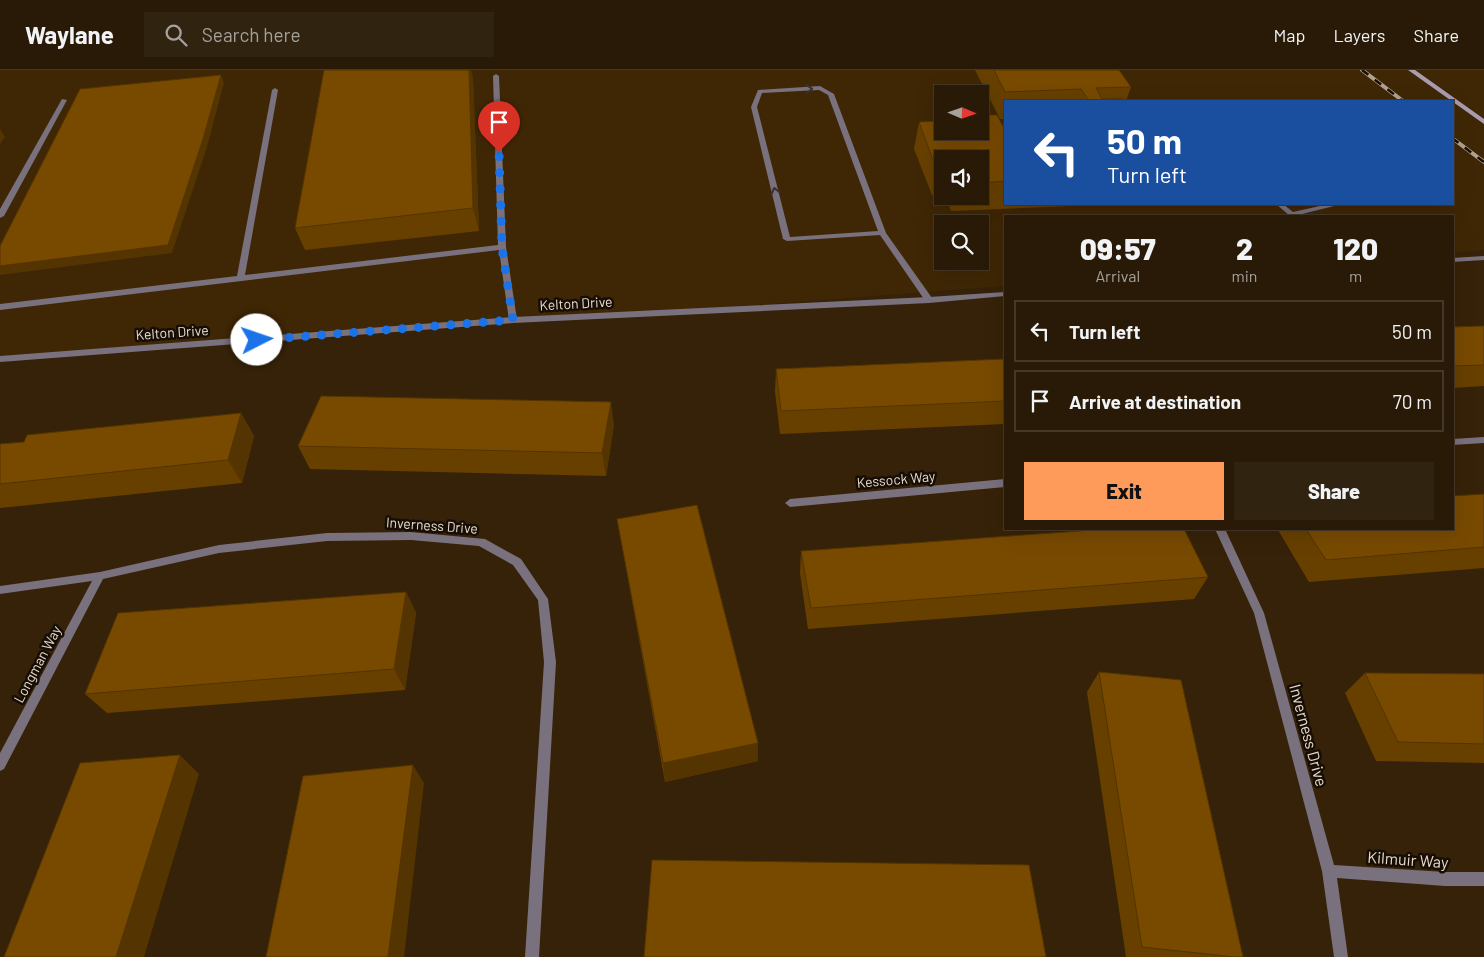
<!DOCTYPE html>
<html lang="en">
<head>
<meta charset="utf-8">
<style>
  :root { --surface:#281a06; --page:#302310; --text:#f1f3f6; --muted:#a5a19b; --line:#443828; --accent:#ff9b5a }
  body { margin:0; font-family:Barlow,sans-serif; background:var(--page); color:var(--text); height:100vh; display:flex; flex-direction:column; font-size:19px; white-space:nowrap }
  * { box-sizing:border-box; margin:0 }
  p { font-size:16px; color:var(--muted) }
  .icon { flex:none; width:28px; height:28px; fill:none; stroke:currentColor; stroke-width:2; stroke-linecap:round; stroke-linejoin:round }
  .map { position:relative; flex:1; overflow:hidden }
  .drawer { position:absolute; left:1004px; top:145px; width:450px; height:315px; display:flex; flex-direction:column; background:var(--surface); border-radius:0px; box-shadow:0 5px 20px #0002,0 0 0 1px var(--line) }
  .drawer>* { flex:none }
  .top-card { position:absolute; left:1004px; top:30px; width:450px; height:105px; border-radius:0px; box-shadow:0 5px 20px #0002,0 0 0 1px var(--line); background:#1a4fa0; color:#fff; overflow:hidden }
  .needle { width:32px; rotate:92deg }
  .buttons { position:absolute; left:934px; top:15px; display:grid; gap:10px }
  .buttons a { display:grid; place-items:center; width:55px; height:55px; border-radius:0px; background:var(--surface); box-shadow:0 5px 20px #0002,0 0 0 1px var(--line); font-size:25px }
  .pin { position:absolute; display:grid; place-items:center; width:42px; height:42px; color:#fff; margin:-51px -21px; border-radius:50% 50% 50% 0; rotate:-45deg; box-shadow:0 0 5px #0007 }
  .pin .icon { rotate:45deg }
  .me { position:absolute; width:55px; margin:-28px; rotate:86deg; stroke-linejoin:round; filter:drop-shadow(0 0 4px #0008) }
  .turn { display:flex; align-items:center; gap:18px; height:105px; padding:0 20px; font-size:22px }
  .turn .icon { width:65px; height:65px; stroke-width:2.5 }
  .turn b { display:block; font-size:35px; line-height:42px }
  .eta { display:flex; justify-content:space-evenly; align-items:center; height:85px; text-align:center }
  .eta b { font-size:30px; font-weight:800; line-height:35px }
  .button { display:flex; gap:10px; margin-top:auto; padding:10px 20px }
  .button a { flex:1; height:58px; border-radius:0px; background:var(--accent); color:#111; font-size:20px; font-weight:800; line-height:58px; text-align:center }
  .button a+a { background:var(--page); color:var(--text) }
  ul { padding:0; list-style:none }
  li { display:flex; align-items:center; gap:15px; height:62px; margin:0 10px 8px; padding:0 10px; border:2px solid var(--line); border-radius:0px }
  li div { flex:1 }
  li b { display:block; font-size:19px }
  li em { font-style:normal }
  header { display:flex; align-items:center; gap:30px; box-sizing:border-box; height:70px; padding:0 25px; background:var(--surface); border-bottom:1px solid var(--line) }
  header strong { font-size:24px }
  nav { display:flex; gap:28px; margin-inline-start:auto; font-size:18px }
  .search { width:350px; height:45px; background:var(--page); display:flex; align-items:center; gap:12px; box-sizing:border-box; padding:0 18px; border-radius:0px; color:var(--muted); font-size:19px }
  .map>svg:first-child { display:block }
  .built { fill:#3f2705; fill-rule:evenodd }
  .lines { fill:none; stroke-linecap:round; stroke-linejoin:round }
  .lane { fill:#79717e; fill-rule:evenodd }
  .street { fill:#79717e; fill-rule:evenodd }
  .secondary { fill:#a99cb1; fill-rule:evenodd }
  .rail-casing { stroke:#b1a190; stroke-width:4 }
  .rail { stroke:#160d04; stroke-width:2.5; stroke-dasharray:8; stroke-linecap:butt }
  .wall { fill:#674000 }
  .shaded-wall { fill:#543400 }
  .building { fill:#784a00; stroke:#543400 }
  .oneway { stroke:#39302f }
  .route { stroke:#1a73e8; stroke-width:9; stroke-dasharray:0 16.2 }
  .labels { text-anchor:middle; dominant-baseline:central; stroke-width:5; stroke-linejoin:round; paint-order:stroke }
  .street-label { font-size:14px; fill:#e9dbcd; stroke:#160d04 }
  .near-street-label { font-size:16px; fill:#e9dbcd; stroke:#160d04 }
</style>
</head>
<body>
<header>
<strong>Waylane</strong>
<div class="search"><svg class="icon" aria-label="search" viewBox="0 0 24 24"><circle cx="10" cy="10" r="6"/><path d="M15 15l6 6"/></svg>Search here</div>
<nav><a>Map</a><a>Layers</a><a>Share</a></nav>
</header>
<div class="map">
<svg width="1484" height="887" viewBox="0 0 1484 887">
  <rect width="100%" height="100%" fill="#362208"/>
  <!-- built -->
  <path class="built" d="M 0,0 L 1484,0 L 1484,180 L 1453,183 L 1452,146 L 1005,146 L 1005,216 L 0,292 ZM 942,24 L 980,24 L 980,61 L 942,61 ZM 1005,31 L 1452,31 L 1452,134 L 1005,134 ZM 942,89 L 980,89 L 980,126 L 942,126 ZM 942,154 L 980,154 L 980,191 L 942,191 Z"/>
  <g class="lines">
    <!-- lane -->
    <path class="lane" d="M 496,4 L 499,6 L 506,177 L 517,250 L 516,252 L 510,252 L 509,250 L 499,180 L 0,240 L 0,234 L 237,206 L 272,20 L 275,18 L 278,20 L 245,205 L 498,175 L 493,6 Z
      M 820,16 L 834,24 L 886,163 L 932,228 L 932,232 L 926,232 L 880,165 L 787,171 L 783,169 L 751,37 L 758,20 ZM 819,20 L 828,25 L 878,161 L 790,167 L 757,37 L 762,23 Z
      M 62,29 L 67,30 L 4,146 L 0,148 L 0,139 Z
      M 1276,134 L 1283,134 L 1293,142 L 1329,134 L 1342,134 L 1298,145 L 1299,146 L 1290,146 Z"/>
    <!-- street -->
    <path class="street" d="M 1484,186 L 1484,190 L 1452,192 L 1452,188 Z
      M 1005,222 L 1005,226 L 929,233 L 513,253 L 0,292 L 0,286 L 513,247 L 929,227 Z
      M 1484,367 L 1484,373 L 1452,375 L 1452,369 Z
      M 1005,409 L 1005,417 L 790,437 L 785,433 L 790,429 Z
      M 1215,459 L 1225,459 L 1264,543 L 1334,795 L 1445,802 L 1484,802 L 1484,816 L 1445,816 L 1337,808 L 1348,887 L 1334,887 L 1322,801 L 1254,543 Z
      M 411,462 L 485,469 L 521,489 L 548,529 L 556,592 L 539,887 L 525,887 L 544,592 L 538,530 L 513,495 L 479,476 L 411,470 L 327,471 L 219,483 L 103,509 L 4,699 L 0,701 L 0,683 L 92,511 L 0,524 L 0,516 L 100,502 L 219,475 L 327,463 Z"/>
    <!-- secondary -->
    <path class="secondary" d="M 1408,0 L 1415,0 L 1484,49 L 1484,54 Z"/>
    <!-- rail casing -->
    <g class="rail-casing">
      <path id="rail" d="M 1362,0 L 1403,31
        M 1452,68 L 1484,92"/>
    </g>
    <!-- rail -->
    <use href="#rail" class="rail"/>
  </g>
  <!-- wall -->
  <path class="wall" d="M 975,0 L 1119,0 L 1131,17 L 1126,31 L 1005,31 L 1005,49 L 1000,49 Z
    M 473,8 L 479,161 L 305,180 L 295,158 Z
    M 919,52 L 1005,60 L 1005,134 L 1120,134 L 951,141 L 946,126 L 980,126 L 980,89 L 942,89 L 942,125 L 932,125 L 914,79 Z
    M 1484,256 L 1484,316 L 1452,318 L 1452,257 Z
    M 1005,289 L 1005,354 L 780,364 L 775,322 L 776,299 Z
    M 241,343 L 254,366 L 242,413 L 0,438 L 0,374 L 24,372 Z
    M 614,355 L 606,406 L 310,399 L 298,376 Z
    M 1484,424 L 1484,498 L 1309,512 L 1278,460 L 1279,459 L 1452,459 Z
    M 617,449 L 758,673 L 758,691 L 665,712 Z
    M 801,481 L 1208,507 L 1194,529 L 808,559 L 800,503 Z
    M 406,522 L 416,543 L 405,620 L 107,643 L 85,624 Z
    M 1099,602 L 1243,887 L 1126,887 L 1087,622 Z
    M 1365,603 L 1484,604 L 1484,693 L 1376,691 L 1345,623 Z"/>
  <!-- shaded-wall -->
  <path class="shaded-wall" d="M 469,0 L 471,0 L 473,8 L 479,161 L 473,138 Z
    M 221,5 L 224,13 L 207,77 L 172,183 L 0,205 L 0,196 Z
    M 0,59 L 5,67 L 0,74 Z
    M 611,332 L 614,355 L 606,406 L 602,383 Z
    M 241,343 L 254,366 L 242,413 L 228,390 Z
    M 406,522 L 416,543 L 405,620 L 394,599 Z
    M 758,673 L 758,691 L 665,712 L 663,693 Z
    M 180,685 L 199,704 L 144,887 L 116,887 Z
    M 413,695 L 424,713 L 404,887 L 388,887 Z"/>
  <!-- building -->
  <path class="building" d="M 324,0 L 469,0 L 473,138 L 295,158 Z
    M 994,0 L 1119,0 L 1131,17 L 1096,18 L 1102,29 L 1122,28 L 1124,31 L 1089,31 L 1081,19 L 1005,22 Z
    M 221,5 L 203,69 L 168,175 L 0,196 L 0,176 L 80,19 Z
    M 980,45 L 997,45 L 1005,60 L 1005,111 L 980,113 L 980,89 L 942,89 L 942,98 L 936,98 L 919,52 L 942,51 L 942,61 L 980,61 Z
    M 1484,256 L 1484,295 L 1452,296 L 1452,257 Z
    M 1005,289 L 1005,331 L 781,341 L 776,299 Z
    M 321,326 L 611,332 L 602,383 L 298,376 Z
    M 241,343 L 228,390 L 0,414 L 0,374 L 24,372 L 27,365 Z
    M 1484,424 L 1484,477 L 1326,490 L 1306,459 L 1452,459 L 1452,426 Z
    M 697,435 L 758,673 L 663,693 L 617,449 Z
    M 1107,459 L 1184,459 L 1208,507 L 811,538 L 801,481 Z
    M 406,522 L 394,599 L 85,624 L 118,543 Z
    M 1099,602 L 1181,610 L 1243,887 L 1235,887 L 1142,877 Z
    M 1365,603 L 1484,604 L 1484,674 L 1398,672 Z
    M 180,685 L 116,887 L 4,887 L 80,693 Z
    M 413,695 L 388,887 L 266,887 L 303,706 Z
    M 652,790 L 1029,795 L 1046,887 L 644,887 Z"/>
  <!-- one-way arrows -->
  <defs><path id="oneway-chevron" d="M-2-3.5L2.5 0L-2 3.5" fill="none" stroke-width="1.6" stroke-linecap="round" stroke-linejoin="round" transform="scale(1.25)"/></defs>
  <g class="oneway">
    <use href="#oneway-chevron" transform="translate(809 19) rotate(-3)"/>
    <use href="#oneway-chevron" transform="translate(775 121) rotate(-104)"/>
  </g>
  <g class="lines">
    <!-- route -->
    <path class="route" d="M 257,270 L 513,250 L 502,178 L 499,82"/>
  </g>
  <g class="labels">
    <!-- street labels -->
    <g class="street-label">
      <text transform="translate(576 233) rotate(-3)">Kelton Drive</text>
      <text transform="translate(172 262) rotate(-4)">Kelton Drive</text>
      <text transform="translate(896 409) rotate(-5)">Kessock Way</text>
      <text transform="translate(432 455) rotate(4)">Inverness Drive</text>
      <text transform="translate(37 594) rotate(-62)">Longman Way</text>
    </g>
    <!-- near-street labels -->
    <g class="near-street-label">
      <text transform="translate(1309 665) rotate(75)">Inverness Drive</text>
      <text transform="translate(1408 789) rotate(4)">Kilmuir Way</text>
    </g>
  </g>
</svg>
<div class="buttons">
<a><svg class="needle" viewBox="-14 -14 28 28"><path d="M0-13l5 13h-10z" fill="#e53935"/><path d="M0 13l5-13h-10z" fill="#a5a19b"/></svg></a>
<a><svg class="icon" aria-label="sound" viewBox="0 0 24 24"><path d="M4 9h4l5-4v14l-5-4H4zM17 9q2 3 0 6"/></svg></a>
<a><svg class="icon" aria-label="search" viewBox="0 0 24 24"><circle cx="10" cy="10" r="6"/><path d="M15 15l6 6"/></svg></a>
</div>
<div class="pin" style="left:499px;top:82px;background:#d93025"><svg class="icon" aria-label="arrive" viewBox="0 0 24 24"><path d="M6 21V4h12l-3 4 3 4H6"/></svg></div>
<svg class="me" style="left:257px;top:270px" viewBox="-20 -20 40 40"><circle r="19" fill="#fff"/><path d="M0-13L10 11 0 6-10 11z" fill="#1a73e8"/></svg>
<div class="top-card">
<div class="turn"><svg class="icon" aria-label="left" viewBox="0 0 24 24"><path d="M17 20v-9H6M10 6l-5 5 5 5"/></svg><div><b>50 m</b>Turn left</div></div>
</div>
<section class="drawer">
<div class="eta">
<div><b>09:57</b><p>Arrival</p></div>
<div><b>2</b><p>min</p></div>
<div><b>120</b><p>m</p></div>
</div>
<ul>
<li><svg class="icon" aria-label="left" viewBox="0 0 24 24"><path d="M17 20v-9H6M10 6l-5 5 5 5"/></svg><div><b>Turn left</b></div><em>50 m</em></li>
<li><svg class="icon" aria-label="arrive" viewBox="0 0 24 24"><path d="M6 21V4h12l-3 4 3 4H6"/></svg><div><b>Arrive at destination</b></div><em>70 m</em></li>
</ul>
<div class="button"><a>Exit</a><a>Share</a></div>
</section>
</div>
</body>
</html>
